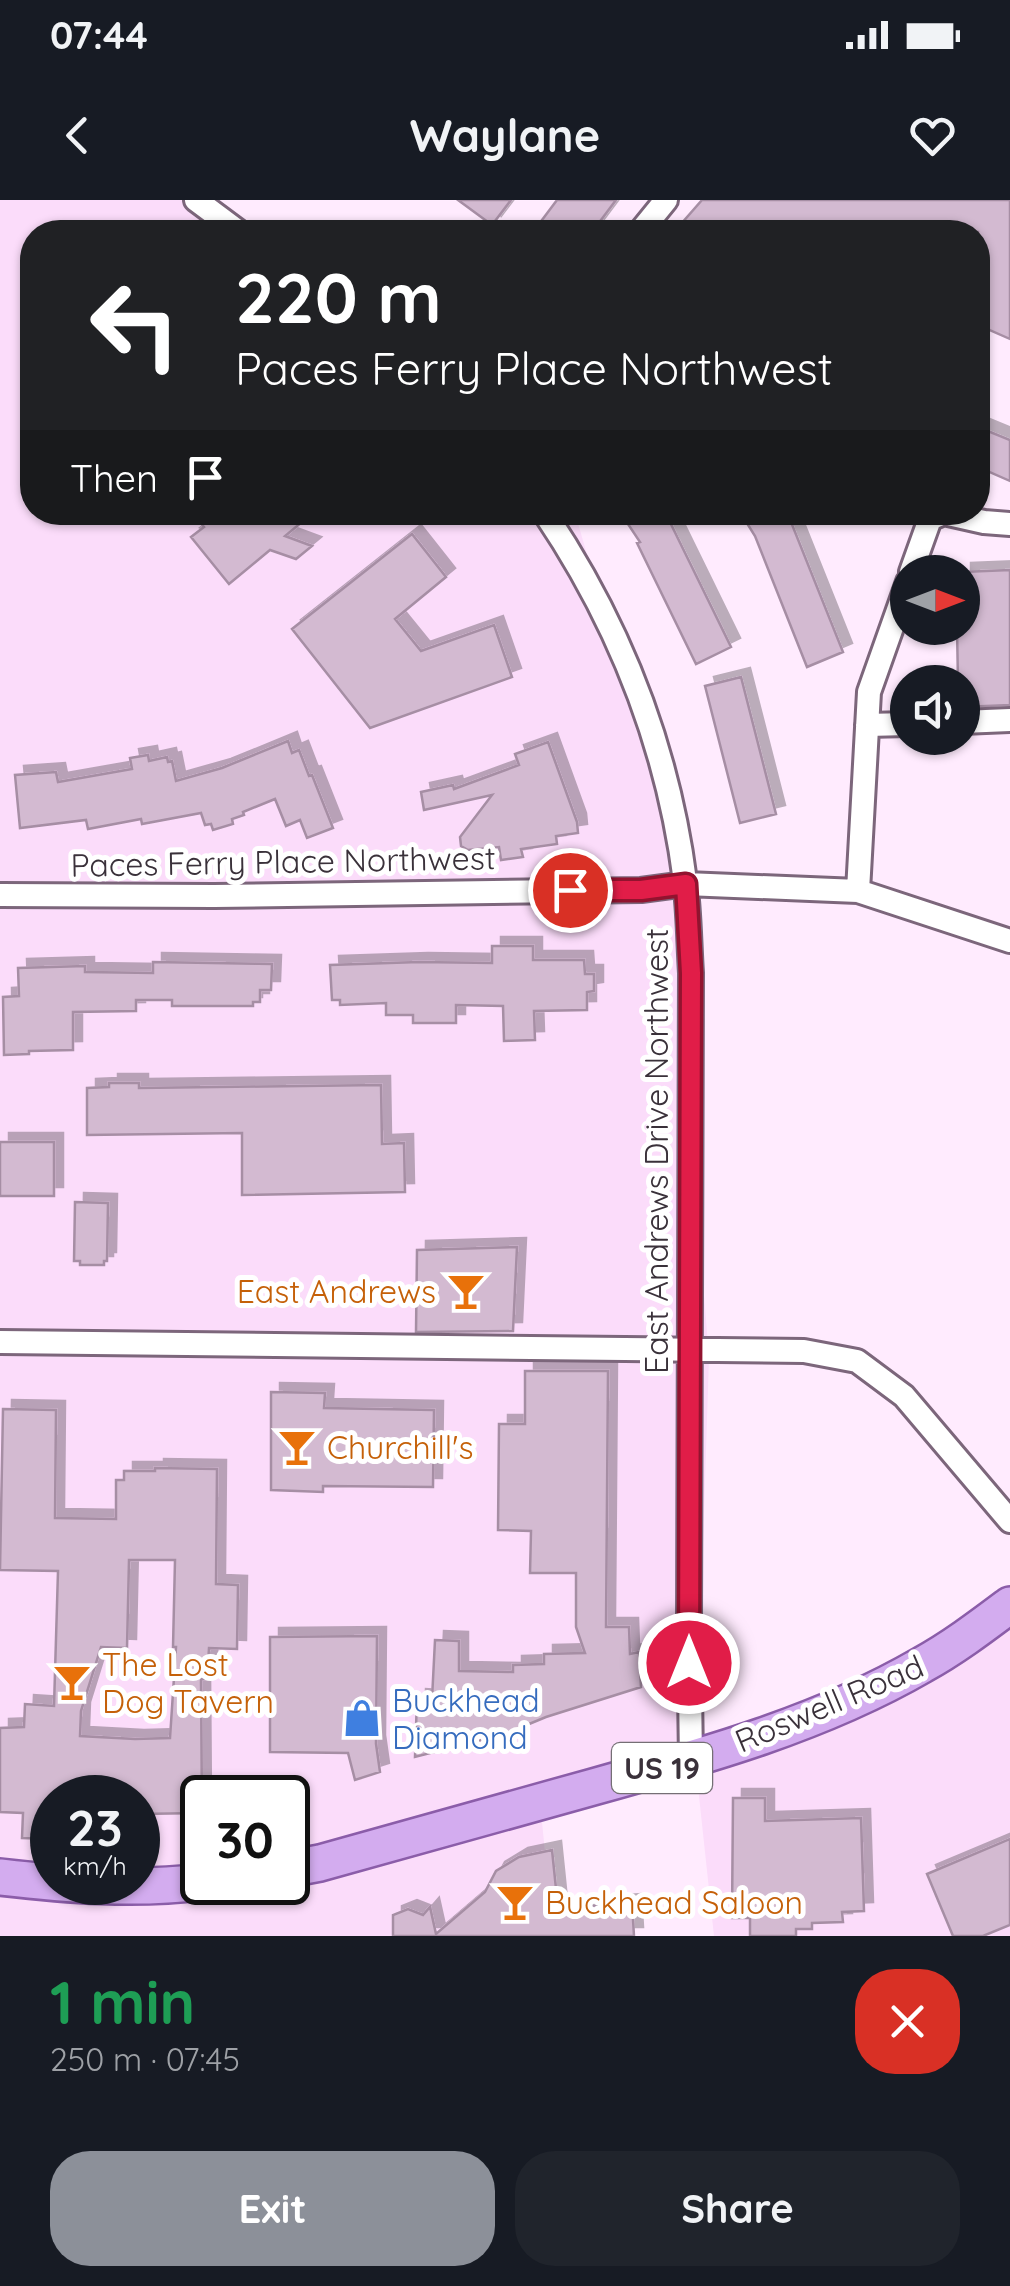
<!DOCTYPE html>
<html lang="en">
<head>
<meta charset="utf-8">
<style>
  :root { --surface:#171b24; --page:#20242c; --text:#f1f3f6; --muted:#9ea1a6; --accent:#8c9099 }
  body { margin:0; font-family:Quicksand,sans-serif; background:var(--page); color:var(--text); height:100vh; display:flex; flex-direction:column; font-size:38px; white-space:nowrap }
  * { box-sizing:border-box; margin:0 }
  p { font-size:32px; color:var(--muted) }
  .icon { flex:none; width:55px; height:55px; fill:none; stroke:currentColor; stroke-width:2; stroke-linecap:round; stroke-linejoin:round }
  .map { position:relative; height:1736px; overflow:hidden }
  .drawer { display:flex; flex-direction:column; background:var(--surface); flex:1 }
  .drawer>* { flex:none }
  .top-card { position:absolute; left:20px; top:20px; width:970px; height:305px; border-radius:40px; box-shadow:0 2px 8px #0004; background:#202124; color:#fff; overflow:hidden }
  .needle { width:65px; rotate:90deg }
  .fabs { position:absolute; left:890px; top:355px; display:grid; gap:20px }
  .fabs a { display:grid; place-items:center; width:90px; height:90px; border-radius:50%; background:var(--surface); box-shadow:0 2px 8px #0004; font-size:50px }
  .speed { position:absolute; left:30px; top:1575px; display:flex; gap:20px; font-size:50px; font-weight:700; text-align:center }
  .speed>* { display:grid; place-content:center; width:130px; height:130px; border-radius:50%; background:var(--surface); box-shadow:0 2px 8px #0004; line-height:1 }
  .speed small { font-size:25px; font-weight:400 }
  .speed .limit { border:5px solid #111; border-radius:15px; background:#fff; color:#111 }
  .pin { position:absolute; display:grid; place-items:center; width:85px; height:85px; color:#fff; margin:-42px; border:5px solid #fff; border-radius:50%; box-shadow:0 2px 10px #0007 }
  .me { position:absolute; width:110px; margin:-55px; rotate:0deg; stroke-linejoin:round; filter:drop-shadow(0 0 8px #0008) }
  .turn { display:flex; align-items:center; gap:35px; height:210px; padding:0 50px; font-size:45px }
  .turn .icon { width:130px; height:130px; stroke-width:2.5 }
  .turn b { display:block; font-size:70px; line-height:85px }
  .then { display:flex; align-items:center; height:95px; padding:0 50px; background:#0003; gap:20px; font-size:38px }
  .round { display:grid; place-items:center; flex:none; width:105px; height:105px; border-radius:40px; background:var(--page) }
  .summary { display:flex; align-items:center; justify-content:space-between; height:170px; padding:0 50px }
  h1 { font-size:60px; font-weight:800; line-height:75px; color:#1e9e55 }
  .button { display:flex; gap:20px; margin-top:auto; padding:20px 50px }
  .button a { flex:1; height:115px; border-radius:40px; background:var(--accent); color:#fff; font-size:40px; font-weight:800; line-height:115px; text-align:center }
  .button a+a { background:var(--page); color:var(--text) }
  .status { display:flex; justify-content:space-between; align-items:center; height:70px; padding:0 50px; background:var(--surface); direction:ltr }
  .status svg { height:28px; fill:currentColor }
  header { display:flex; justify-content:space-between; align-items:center; height:130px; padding:0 50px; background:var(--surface); font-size:45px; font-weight:800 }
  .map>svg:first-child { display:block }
  .built { fill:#fbdcfa; fill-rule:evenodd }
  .building { fill:#d3bad1; stroke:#a68ea4; stroke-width:2.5; fill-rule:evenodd; filter:url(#shadow) }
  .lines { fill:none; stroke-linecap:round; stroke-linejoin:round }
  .minor-casing { stroke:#7c667b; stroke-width:28 }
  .primary-casing { stroke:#8b5da9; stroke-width:40 }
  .minor { stroke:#fff; stroke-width:22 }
  .primary { stroke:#d3acef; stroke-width:35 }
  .route-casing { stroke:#92132f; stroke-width:25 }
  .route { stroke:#e11d48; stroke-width:18 }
  .labels { text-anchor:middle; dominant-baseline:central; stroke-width:10; stroke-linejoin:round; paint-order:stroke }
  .shield { fill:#fff; stroke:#756f75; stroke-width:2.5 }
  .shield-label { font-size:30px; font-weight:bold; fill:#3a313a }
  .street-label { font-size:32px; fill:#3a313a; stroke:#fff }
  .food-label { font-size:32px; fill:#c56008; stroke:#fff; text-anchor:start }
  .shop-label { font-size:32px; fill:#366cbe; stroke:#fff; text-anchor:start }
</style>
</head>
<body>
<div class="status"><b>07:44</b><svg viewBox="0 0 49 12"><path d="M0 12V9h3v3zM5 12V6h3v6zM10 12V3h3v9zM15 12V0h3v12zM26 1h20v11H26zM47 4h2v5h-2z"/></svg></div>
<header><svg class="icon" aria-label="back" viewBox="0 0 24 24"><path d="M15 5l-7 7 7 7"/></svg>Waylane<svg class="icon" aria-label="heart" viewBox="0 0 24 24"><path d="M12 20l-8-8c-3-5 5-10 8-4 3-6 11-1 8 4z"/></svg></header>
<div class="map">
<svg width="1010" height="1736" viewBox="0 0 1010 1736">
  <defs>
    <filter id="shadow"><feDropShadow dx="9" dy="-9" stdDeviation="0" flood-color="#0004"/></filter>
  </defs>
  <rect width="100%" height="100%" fill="#ffebfe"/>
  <!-- built -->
  <path class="built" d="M 0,0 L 210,0 L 267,32 L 32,32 L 32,312 L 575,313 L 667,630 L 709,1157 L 696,1566 L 1010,1403 L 1010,1736 L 714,1736 L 696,1568 L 540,1601 L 553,1736 L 0,1736 ZM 52,1598 L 138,1598 L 138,1682 L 52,1682 ZM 202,1598 L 288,1598 L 288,1682 L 202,1682 Z"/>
  <!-- building -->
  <path class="building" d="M 458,0 L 511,0 L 492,25 Z
    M 557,0 L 616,0 L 592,32 L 533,32 Z
    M 702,0 L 1010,0 L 1010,139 L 978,125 L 978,32 L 674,32 Z
    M 978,227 L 1010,240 L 1010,281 L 978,267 Z
    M 192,312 L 314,312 L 285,336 L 312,346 L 296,359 L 270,350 L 229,384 L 191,337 L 204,327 Z
    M 620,312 L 665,312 L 731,447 L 696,464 L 637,343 L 640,342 Z
    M 740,312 L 787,312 L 843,452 L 807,467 L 755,336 Z
    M 412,334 L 446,377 L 395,419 L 421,451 L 494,425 L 512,477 L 370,528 L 292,429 Z
    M 1010,370 L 1010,505 L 962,507 L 962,482 L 958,482 L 957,428 L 962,428 L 962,372 Z
    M 741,477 L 776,614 L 740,623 L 705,486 Z
    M 288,541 L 292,553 L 299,550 L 309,576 L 312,575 L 333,628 L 307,638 L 300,620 L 286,626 L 275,599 L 243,612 L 244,615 L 232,619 L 233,624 L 213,630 L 211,624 L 205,625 L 201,613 L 142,624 L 141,619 L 88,629 L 86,620 L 20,628 L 15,575 L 56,572 L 58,582 L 132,569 L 130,558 L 148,555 L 149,561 L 167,557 L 168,562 L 172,561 L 176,581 L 222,568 Z
    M 548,542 L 577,622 L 578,633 L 556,636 L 557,644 L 521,649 L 523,657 L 501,660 L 499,647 L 468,650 L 461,646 L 460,637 L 492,595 L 424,610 L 421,592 L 453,585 L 454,589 L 519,565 L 515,554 Z
    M 492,746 L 533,746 L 533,760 L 584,760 L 585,774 L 594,774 L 594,791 L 587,792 L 587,810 L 534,811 L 535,840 L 504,841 L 503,806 L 456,805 L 456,823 L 413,823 L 413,815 L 386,815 L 386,803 L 340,805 L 340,800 L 332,800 L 330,765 L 419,762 L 492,763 Z
    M 153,762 L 272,764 L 271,790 L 260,790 L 260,802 L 253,802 L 253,806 L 172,806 L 172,800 L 136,800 L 136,811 L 73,812 L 73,850 L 29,851 L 29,854 L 4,855 L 3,797 L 19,796 L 18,768 L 85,766 L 85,772 L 153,773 Z
    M 109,883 L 139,883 L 139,888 L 381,885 L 382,944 L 404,943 L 405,992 L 242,995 L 242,933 L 87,935 L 87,888 L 109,887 Z
    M 0,942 L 54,942 L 54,996 L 0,996 Z
    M 75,1002 L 108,1003 L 107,1061 L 104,1061 L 104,1065 L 80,1065 L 80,1061 L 74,1061 Z
    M 517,1047 L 513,1131 L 416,1132 L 417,1050 Z
    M 525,1171 L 608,1171 L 606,1427 L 629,1427 L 630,1454 L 639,1452 L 641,1487 L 546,1517 L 505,1534 L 415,1557 L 417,1498 L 432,1499 L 435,1440 L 459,1441 L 459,1471 L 513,1472 L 513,1465 L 544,1464 L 544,1454 L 585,1453 L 576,1427 L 576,1373 L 530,1373 L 531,1331 L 498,1330 L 499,1224 L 525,1224 Z
    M 271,1192 L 325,1193 L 324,1208 L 434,1210 L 433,1287 L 323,1286 L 323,1292 L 271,1290 Z
    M 3,1209 L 56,1210 L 55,1318 L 116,1319 L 116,1280 L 124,1280 L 124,1271 L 155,1271 L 155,1268 L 217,1269 L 216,1384 L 238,1385 L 237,1449 L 209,1448 L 207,1479 L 201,1479 L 202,1613 L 138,1614 L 138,1598 L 52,1598 L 49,1639 L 22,1638 L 23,1613 L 0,1612 L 0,1528 L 24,1527 L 25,1504 L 54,1506 L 58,1371 L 0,1370 ZM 129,1360 L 175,1360 L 173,1447 L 176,1447 L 170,1538 L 135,1539 L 80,1536 L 81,1511 L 101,1447 L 127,1448 Z
    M 377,1436 L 376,1544 L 380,1572 L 355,1580 L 348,1553 L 270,1552 L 270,1437 Z
    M 733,1598 L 765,1598 L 765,1621 L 861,1618 L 864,1711 L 842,1712 L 843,1722 L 812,1723 L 812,1729 L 796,1729 L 796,1736 L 750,1736 L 750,1718 L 732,1718 Z
    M 1010,1639 L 1010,1725 L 983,1736 L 953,1736 L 927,1674 Z
    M 552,1650 L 558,1708 L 632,1703 L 634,1736 L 393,1736 L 393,1715 L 408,1709 L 423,1715 L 430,1707 L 436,1734 L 485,1692 L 496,1671 L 519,1657 Z"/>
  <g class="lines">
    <!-- minor casing -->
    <g class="minor-casing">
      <path id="minor" d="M 196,0 L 239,32
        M 640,32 L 666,0
        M 544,312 C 619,423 668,548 685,681 C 689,711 689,742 691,773 L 689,1421 L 691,1560
        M 924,312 L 930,319 L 944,313 L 984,322 L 1010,324
        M 911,372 L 930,319
        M 962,522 L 1010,520
        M 867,525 L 908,524
        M 858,691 L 869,492 L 908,382
        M 0,695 L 214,696 L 641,690 L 686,684 L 858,691 L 1010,741
        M 0,1142 L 804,1151 L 857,1161 L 904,1196 L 1010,1321"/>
    </g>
    <!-- primary casing -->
    <g class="primary-casing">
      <path id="primary" d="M 288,1669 L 320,1663 C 411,1638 502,1613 593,1587 C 705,1556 820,1524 922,1465 C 953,1448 982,1426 1010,1405
        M 0,1677 C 68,1685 135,1690 202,1682"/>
    </g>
    <!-- minor -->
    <use href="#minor" class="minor"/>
    <!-- primary -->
    <use href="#primary" class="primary"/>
  </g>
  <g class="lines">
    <!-- route casing -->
    <g class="route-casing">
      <path id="route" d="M 570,690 L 641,690 L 686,684 L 691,773 L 689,1463"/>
    </g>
    <!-- route -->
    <use href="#route" class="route"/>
  </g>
  <!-- icons -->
  <defs>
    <g id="bar-bare" transform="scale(3)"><path d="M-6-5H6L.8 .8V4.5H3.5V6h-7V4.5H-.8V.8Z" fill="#e8710a" stroke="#fff" stroke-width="2.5" paint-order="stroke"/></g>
    <g id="shop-bare" transform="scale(3)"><path d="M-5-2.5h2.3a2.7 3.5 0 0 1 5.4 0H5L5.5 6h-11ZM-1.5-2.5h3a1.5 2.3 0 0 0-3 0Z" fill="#3f7fe0" stroke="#fff" stroke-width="2.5" paint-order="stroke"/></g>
  </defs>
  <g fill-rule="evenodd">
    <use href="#bar-bare" x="466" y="1091"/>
    <use href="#bar-bare" x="297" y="1247"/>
    <use href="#bar-bare" x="72" y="1482"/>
    <use href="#shop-bare" x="362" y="1518"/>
    <use href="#bar-bare" x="515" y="1702"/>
  </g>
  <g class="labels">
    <!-- shield labels -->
    <rect class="shield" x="612" y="1543" width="100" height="50" rx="8"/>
    <g class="shield-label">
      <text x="662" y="1568">US 19</text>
    </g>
    <!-- street labels -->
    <g class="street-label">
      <text transform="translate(283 661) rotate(-1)">Paces Ferry Place Northwest</text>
      <text transform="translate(656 951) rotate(-90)">East Andrews Drive Northwest</text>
      <text transform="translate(829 1503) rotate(-23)">Roswell Road</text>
    </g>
    <!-- food labels -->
    <g class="food-label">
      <text x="436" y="1091" text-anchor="end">East Andrews</text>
      <text x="327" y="1247">Churchill's</text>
      <text x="102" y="1464">The Lost<tspan x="102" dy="37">Dog Tavern</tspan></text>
      <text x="545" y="1702">Buckhead Saloon</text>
    </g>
    <!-- shop labels -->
    <g class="shop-label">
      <text x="392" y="1500">Buckhead<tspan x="392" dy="37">Diamond</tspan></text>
    </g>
  </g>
</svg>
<div class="fabs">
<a><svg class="needle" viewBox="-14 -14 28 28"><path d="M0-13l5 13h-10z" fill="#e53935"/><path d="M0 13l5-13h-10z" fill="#9ea1a6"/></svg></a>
<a><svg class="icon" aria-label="sound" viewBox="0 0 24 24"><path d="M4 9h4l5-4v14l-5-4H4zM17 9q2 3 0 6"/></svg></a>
</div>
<div class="speed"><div>23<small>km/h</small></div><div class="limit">30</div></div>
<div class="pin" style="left:570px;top:690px;background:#d93025"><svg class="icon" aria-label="arrive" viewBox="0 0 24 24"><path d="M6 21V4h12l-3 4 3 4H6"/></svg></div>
<svg class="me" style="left:689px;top:1463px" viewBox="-20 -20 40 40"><circle r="17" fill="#e11d48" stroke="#fff" stroke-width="3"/><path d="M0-11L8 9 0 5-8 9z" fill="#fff"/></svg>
<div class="top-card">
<div class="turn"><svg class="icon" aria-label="left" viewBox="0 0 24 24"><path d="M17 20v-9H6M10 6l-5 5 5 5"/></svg><div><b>220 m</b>Paces Ferry Place Northwest</div></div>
<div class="then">Then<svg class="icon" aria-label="arrive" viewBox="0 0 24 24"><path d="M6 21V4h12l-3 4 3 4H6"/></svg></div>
</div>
</div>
<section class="drawer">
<div class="summary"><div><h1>1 min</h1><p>250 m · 07:45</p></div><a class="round" style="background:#d93025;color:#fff"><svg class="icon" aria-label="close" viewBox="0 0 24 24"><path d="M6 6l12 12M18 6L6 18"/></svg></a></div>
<div class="button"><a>Exit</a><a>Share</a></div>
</section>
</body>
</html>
